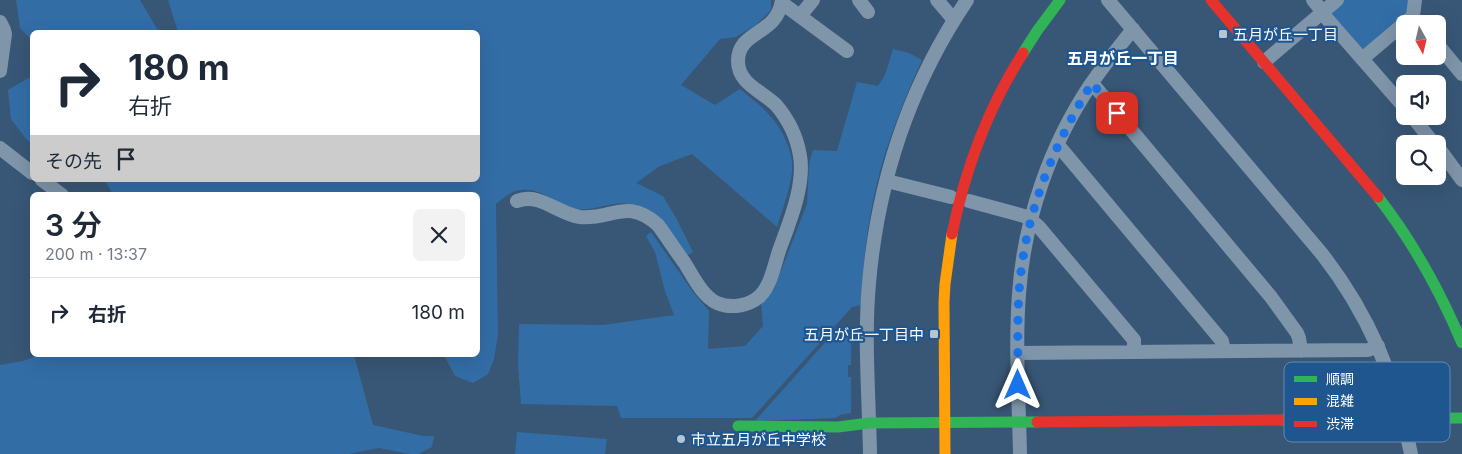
<!DOCTYPE html>
<html lang="ja">
<head>
<meta charset="utf-8">
<style>
  :root { --surface:#fff; --page:#f2f2f3; --text:#1f2937; --muted:#747a83; --line:#e0e1e3 }
  body { margin:0; font-family:Inter,"Noto Sans JP",sans-serif; background:var(--page); color:var(--text); height:100vh; display:flex; flex-direction:column; font-size:19px; white-space:nowrap }
  * { box-sizing:border-box; margin:0 }
  p { font-size:16px; color:var(--muted) }
  .icon { flex:none; width:28px; height:28px; fill:none; stroke:currentColor; stroke-width:2; stroke-linecap:round; stroke-linejoin:round }
  .map { position:relative; flex:1; overflow:hidden }
  .drawer { position:absolute; left:30px; top:192px; width:450px; height:165px; display:flex; flex-direction:column; background:var(--surface); border-radius:8px; box-shadow:0 5px 20px #0002 }
  .drawer>* { flex:none }
  .hud { position:absolute; left:30px; top:30px; width:450px; height:152px; border-radius:8px; box-shadow:0 5px 20px #0002; background:#fff; color:var(--text); overflow:hidden }
  .needle { width:32px; rotate:172deg }
  .tools { position:absolute; left:1396px; top:15px; display:grid; gap:10px }
  .tools a { display:grid; place-items:center; width:50px; height:50px; border-radius:8px; background:var(--surface); box-shadow:0 5px 20px #0002; font-size:25px }
  .pin { position:absolute; display:grid; place-items:center; width:42px; height:42px; color:#fff; margin:-21px; border-radius:10px; box-shadow:0 2px 8px #0006 }
  .me { position:absolute; width:55px; margin:-28px; rotate:0deg; stroke-linejoin:round; filter:drop-shadow(0 0 4px #0008) }
  .turn { display:flex; align-items:center; gap:18px; height:105px; padding:0 15px; font-size:22px }
  .turn .icon { width:65px; height:65px; stroke-width:2.5 }
  .turn b { display:block; font-size:35px; line-height:42px }
  .then { display:flex; align-items:center; height:48px; padding:0 15px; background:#0003; gap:10px; font-size:19px }
  .round { display:grid; place-items:center; flex:none; width:52px; height:52px; border-radius:8px; background:var(--page) }
  .overview { display:flex; align-items:center; justify-content:space-between; height:85px; padding:0 15px }
  h1 { font-size:30px; font-weight:600; line-height:38px }
  ul { padding:0; list-style:none }
  li { display:flex; align-items:center; gap:15px; height:70px; padding:0 15px; border-top:1px solid var(--line) }
  li div { flex:1 }
  li b { display:block; font-size:19px }
  li em { font-style:normal }
  .map>svg:first-child { display:block }
  .green { fill:#336da6 }
  .lines { fill:none; stroke-linecap:round; stroke-linejoin:round }
  .street { stroke:#7f95a9; stroke-width:14 }
  .fast { stroke:#30b455; stroke-width:11 }
  .slow { stroke:#ff9f0a; stroke-width:11 }
  .jam { stroke:#e5322d; stroke-width:11 }
  .route { stroke:#1a73e8; stroke-width:9; stroke-dasharray:0 16.2 }
  .poi-dot { fill:#b9c4cf; stroke:#1f568f; stroke-width:2 }
  .labels { text-anchor:middle; dominant-baseline:central; stroke-width:4.5; stroke-linejoin:round; paint-order:stroke }
  .poi-label { font-size:15px; fill:#fff; stroke:#1f568f; text-anchor:start }
  .neighbourhood-label { font-size:16px; font-weight:bold; fill:#fff; stroke:#1f568f }
  .key { fill:#1f568f; stroke:#6289b1; stroke-width:1 }
  .key-label { font-size:14px; fill:#fff }
</style>
</head>
<body>
<div class="map">
<svg width="1462" height="454" viewBox="0 0 1462 454">
  <rect width="100%" height="100%" fill="#385776"/>
  <!-- green -->
  <path class="green" d="M 16,0 L 140,0 L 159,32 L 32,32 L 32,40 L 20,28 Z
    M 168,0 L 771,0 L 771,10 L 756,25 L 736,37 L 720,39 L 681,85 L 715,105 L 740,89 C 751,98 763,107 772,118 C 785,134 796,157 791,178 C 788,195 782,211 777,227 L 692,154 L 660,166 L 636,183 L 663,196 L 676,218 L 693,252 L 686,256 C 675,239 667,219 648,210 C 637,205 626,202 614,204 C 600,206 586,212 572,208 C 555,203 541,188 522,190 C 510,191 505,197 496,204 L 498,335 L 494,359 L 488,374 L 473,383 L 455,376 L 446,359 L 442,355 L 478,355 L 478,195 L 113,195 L 107,184 L 102,180 L 478,180 L 478,32 L 178,32 Z
    M 1345,0 L 1410,0 L 1408,12 L 1363,51 L 1333,22 L 1331,12 Z
    M 893,49 L 909,53 L 922,60 C 904,100 887,141 877,183 C 867,223 863,264 861,305 L 852,307 L 752,418 L 621,418 L 617,406 L 521,404 L 518,365 L 519,324 L 603,325 L 674,315 L 665,291 L 655,252 L 646,236 L 651,232 L 693,292 L 709,311 L 708,349 L 745,346 L 763,326 L 761,303 L 774,289 L 807,204 L 809,164 L 813,150 L 837,151 L 857,82 L 878,86 L 885,75 Z
    M 32,76 L 32,143 L 27,140 L 11,119 L 8,90 Z
    M 838,328 L 851,328 L 851,365 L 848,365 L 848,377 L 851,377 L 851,413 L 840,415 L 835,418 L 755,421 Z
    M 39,355 L 354,355 L 373,425 L 423,436 L 434,436 L 432,447 L 418,454 L 410,454 L 379,448 L 348,454 L 0,454 L 0,365 L 23,361 Z
    M 517,432 L 607,439 L 605,454 L 515,454 Z"/>
  <g class="lines">
    <!-- street -->
    <path class="street" d="M 859,0 L 868,12
      M 937,0 L 954,20
      M 1108,0 L 1322,254 C 1368,313 1397,381 1411,454
      M 1313,0 L 1323,12
      M 782,3 L 847,51
      M 1322,13 L 1405,108
      M 800,16 L 813,0
      M 0,22 L 4,30 L 5,34 L 0,71
      M 1438,45 L 1462,74
      M 1362,59 L 1413,16 L 1415,0
      M 1264,62 L 1337,0
      M 1092,83 L 1271,297 L 1297,333 L 1299,338 L 1301,351
      M 1412,116 L 1434,144
      M 1058,145 L 1222,341 L 1224,351
      M 1438,147 L 1462,180
      M 0,148 L 32,173
      M 42,180 L 62,195
      M 887,181 L 951,197
      M 517,201 C 539,192 558,214 580,217 C 612,220 627,197 658,225 C 667,237 675,250 684,262 C 693,276 702,296 717,303 C 731,309 749,306 760,296 C 771,285 774,266 779,251 C 789,223 805,186 800,156 C 797,137 788,119 776,105 C 762,91 738,84 738,61 C 738,30 777,36 782,0
      M 969,201 L 1024,216 L 1030,219 L 1039,227 L 1134,340 L 1134,352
      M 1018,353 L 1368,350 L 1378,346
      M 870,454 C 869,397 864,340 869,283 C 878,180 909,86 967,0
      M 1020,454 C 1019,401 1015,347 1019,294 C 1024,220 1050,145 1091,84 C 1104,65 1119,47 1133,29"/>
    <!-- fast -->
    <path class="fast" d="M 1023,53 L 1037,31 L 1060,0
      M 1378,197 C 1413,242 1440,291 1462,343
      M 1282,420 L 1462,418
      M 738,426 L 838,427 L 869,423 L 1037,422"/>
    <!-- slow -->
    <path class="slow" d="M 945,454 L 944,302 L 945,284 L 952,234"/>
    <!-- jam -->
    <path class="jam" d="M 1211,0 L 1378,197
      M 952,234 C 965,170 988,108 1023,53
      M 1037,422 L 1282,420"/>
  </g>
  <g class="lines">
    <!-- route -->
    <path class="route" d="M 1018,385 C 1018,354 1017,324 1019,293 C 1024,216 1052,148 1092,83 L 1117,113"/>
  </g>
  <!-- markers -->
  <g class="poi-dot">
    <rect x="1218" y="29" width="10" height="10" rx="2.5"/>
    <rect x="929" y="329" width="10" height="10" rx="2.5"/>
    <circle cx="681" cy="439" r="5"/>
  </g>
  <g class="labels">
    <!-- poi labels -->
    <g class="poi-label">
      <text x="1233" y="34">五月が丘一丁目</text>
      <text x="924" y="334" text-anchor="end">五月が丘一丁目中</text>
      <text x="691" y="439">市立五月が丘中学校</text>
    </g>
    <!-- neighbourhood labels -->
    <g class="neighbourhood-label">
      <text x="1123" y="58">五月が丘一丁目</text>
    </g>
  </g>
  <!-- legend -->
  <rect x="1284" y="362" width="166" height="80" rx="8" class="key"/>
  <rect x="1294" y="376" width="23" height="6" fill="#30b455"/>
  <rect x="1294" y="398" width="23" height="7" fill="#ff9f0a"/>
  <rect x="1294" y="421" width="23" height="6" fill="#e5322d"/>
  <g class="key-label">
    <text x="1326" y="384">順調</text>
    <text x="1326" y="406">混雑</text>
    <text x="1326" y="429">渋滞</text>
  </g>
</svg>
<div class="tools">
<a><svg class="needle" viewBox="-14 -14 28 28"><path d="M0-13l5 13h-10z" fill="#e53935"/><path d="M0 13l5-13h-10z" fill="#747a83"/></svg></a>
<a><svg class="icon" aria-label="sound" viewBox="0 0 24 24"><path d="M4 9h4l5-4v14l-5-4H4zM17 9q2 3 0 6"/></svg></a>
<a><svg class="icon" aria-label="search" viewBox="0 0 24 24"><circle cx="10" cy="10" r="6"/><path d="M15 15l6 6"/></svg></a>
</div>
<div class="pin" style="left:1117px;top:113px;background:#d93025"><svg class="icon" aria-label="arrive" viewBox="0 0 24 24"><path d="M6 21V4h12l-3 4 3 4H6"/></svg></div>
<svg class="me" style="left:1018px;top:385px" viewBox="-20 -20 40 40"><path d="M0-17L14 15 0 8-14 15z" fill="#1a73e8" stroke="#fff" stroke-width="4"/></svg>
<div class="hud">
<div class="turn"><svg class="icon" aria-label="right" viewBox="0 0 24 24"><path d="M7 20v-9h11M14 6l5 5-5 5"/></svg><div><b>180 m</b>右折</div></div>
<div class="then">その先<svg class="icon" aria-label="arrive" viewBox="0 0 24 24"><path d="M6 21V4h12l-3 4 3 4H6"/></svg></div>
</div>
<section class="drawer">
<div class="overview"><div><h1>3 分</h1><p>200 m · 13:37</p></div><a class="round"><svg class="icon" aria-label="close" viewBox="0 0 24 24"><path d="M6 6l12 12M18 6L6 18"/></svg></a></div>
<ul>
<li><svg class="icon" aria-label="right" viewBox="0 0 24 24"><path d="M7 20v-9h11M14 6l5 5-5 5"/></svg><div><b>右折</b></div><em>180 m</em></li>
</ul>
</section>
</div>
</body>
</html>
